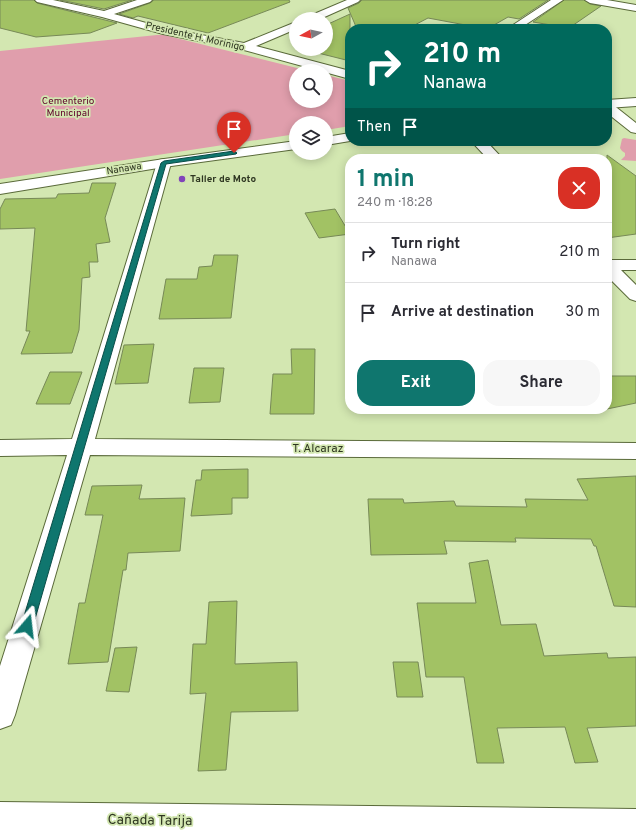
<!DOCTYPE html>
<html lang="en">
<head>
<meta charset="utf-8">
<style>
  :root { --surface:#fff; --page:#f7f7f7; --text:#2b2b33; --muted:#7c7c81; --line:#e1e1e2; --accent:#0f766e }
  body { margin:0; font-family:Overpass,sans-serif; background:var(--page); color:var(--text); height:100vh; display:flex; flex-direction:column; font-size:15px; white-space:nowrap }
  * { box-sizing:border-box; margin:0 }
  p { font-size:13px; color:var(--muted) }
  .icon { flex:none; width:22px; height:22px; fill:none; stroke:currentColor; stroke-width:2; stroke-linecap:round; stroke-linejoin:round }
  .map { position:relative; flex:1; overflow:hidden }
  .side { position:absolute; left:345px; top:154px; width:267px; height:260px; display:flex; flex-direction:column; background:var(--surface); border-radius:16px; box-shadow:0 2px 10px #0003 }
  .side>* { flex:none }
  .guide { position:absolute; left:345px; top:24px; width:267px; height:122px; border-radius:16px; box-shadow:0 2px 10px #0003; background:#00695c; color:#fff; overflow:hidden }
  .needle { width:26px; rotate:262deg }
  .buttons { position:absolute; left:289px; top:12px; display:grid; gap:8px }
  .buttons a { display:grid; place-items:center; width:44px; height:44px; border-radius:50%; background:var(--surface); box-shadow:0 2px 10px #0003; font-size:20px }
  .pin { position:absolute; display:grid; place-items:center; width:34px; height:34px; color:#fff; margin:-41px -17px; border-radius:50% 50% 50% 0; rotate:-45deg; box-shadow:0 0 4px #0007 }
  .pin .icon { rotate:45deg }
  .me { position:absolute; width:44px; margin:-22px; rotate:17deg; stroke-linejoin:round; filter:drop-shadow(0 0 3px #0008) }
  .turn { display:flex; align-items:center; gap:14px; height:84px; padding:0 12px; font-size:18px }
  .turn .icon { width:52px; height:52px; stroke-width:2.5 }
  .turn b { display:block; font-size:28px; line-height:34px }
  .then { display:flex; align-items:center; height:38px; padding:0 12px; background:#0003; gap:8px; font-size:15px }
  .round { display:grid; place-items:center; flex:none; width:42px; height:42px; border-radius:16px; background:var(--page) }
  .head { display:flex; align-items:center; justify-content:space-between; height:68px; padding:0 12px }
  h1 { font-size:24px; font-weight:700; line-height:30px; color:var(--accent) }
  .primary-button { display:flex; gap:8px; margin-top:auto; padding:8px 12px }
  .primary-button a { flex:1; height:46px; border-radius:16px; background:var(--accent); color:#fff; font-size:16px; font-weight:700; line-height:46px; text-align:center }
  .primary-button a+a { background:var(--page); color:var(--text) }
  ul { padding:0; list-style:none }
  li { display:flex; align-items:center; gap:12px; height:60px; padding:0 12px; border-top:1px solid var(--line) }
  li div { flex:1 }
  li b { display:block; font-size:15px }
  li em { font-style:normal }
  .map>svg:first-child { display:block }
  .green { fill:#e09eac }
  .building { fill:#a2c264; stroke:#778957 }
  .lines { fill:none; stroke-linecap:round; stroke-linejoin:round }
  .minor-casing { stroke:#5a6a3a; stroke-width:2 }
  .tertiary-casing { stroke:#5a6a3a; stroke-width:2 }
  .minor { fill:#fff; fill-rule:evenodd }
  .tertiary { fill:#fff; fill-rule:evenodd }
  .route { fill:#0f766e; stroke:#0a4d48 }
  .poi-dot { fill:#8144ba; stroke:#d3e7b1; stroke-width:1.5 }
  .labels { text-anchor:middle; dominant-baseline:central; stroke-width:3.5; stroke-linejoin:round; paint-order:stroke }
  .far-street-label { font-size:10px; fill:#2e3621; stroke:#d3e7b1 }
  .far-park-label { font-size:10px; fill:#5f0129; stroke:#d3e7b1 }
  .far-poi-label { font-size:10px; font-weight:bold; fill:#2e3621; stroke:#d3e7b1; text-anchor:start }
  .street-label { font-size:12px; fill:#2e3621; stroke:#d3e7b1 }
  .near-street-label { font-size:14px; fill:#2e3621; stroke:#d3e7b1 }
</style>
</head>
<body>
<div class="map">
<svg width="636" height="833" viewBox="0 0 636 833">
  <rect width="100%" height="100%" fill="#d3e7b1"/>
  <!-- green -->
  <path class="green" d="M 157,35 L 164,35 L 309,71 L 296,71 L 296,101 L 326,101 L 326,75 L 350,81 L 350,126 L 326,130 L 326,123 L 296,123 L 296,134 L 0,179 L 0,51 Z
    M 624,138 L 636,140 L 636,161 L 621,160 L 625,156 L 625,153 L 622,151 L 620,148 L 622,139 Z"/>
  <!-- building -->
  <path class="building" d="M 0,0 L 34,0 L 37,3 L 117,23 L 90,33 L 36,37 L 0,28 Z
    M 60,0 L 132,0 L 104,9 Z
    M 154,0 L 289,0 L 290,2 L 208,33 L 138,16 L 133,18 L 119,14 L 150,3 Z
    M 362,0 L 548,0 L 519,19 L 508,17 L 487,29 L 428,18 L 407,29 L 357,29 L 348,8 L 359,3 Z
    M 564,0 L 584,0 L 590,4 L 601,6 L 569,28 L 533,22 Z
    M 350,14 L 350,61 L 302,49 L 326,49 L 326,25 Z
    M 607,155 L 636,176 L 636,234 L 607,238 Z
    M 92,183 L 116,183 L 105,218 L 110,242 L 96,244 L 98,262 L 89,262 L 90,277 L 82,278 L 79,330 L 72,353 L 21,354 L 30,331 L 26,331 L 35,228 L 0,229 L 0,209 L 5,199 L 56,198 L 58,194 L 89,193 Z
    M 335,209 L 350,234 L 319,238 L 305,213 Z
    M 214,255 L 238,255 L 231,318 L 159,319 L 166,279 L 197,279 L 199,267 L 212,266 Z
    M 154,344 L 148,383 L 115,384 L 124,345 Z
    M 291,349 L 315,349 L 314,414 L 270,414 L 273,374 L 292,374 Z
    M 194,368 L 224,368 L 220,402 L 189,403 Z
    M 50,372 L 82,372 L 70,404 L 36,404 Z
    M 607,376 L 636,376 L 636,403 L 607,409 Z
    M 248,469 L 248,498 L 232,498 L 232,514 L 191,516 L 196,480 L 201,480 L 202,470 Z
    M 636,476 L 636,607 L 614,606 L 596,546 L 594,546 L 591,539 L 515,538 L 516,542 L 444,541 L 447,554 L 371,555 L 368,499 L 403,499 L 404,503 L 454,501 L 456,506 L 527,507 L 525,499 L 588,500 L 577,479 Z
    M 142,485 L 139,499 L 185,498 L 180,551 L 128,553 L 126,570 L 123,570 L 108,662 L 68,664 L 79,603 L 85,603 L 103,515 L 85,515 L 92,486 Z
    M 488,560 L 501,625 L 536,624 L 544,656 L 607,653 L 608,658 L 636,657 L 636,726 L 587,728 L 598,762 L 575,763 L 565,727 L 497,728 L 504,763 L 477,763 L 464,677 L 426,677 L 417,603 L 476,603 L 469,563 Z
    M 237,601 L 235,664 L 297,662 L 298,711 L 231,712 L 226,770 L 198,771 L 206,693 L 190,694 L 193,644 L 206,644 L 209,602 Z
    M 137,647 L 129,692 L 106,691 L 115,648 Z
    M 393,662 L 418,662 L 423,697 L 397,697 Z"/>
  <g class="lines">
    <!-- minor casing -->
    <g class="minor-casing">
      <path id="minor" d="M 35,0 L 53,0 L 104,11 L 137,0 L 152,0 L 150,2 L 114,14 L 164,28 L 244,43 L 296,22 L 296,29 L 256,46 L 350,71 L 350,79 L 244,50 L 163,34 L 102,17 L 37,2 Z
        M 347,0 L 360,0 L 358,2 L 320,19 L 306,19 L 307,17 Z
        M 551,0 L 563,0 L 519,29 L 507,29 Z
        M 585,0 L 607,0 L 636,5 L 636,11 L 590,3 Z
        M 607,103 L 612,104 L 636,123 L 636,133 L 631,132 L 607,113 Z
        M 471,141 L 486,141 L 503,159 L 488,159 Z
        M 164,159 L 169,160 L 171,163 L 95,439 L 636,443 L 636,459 L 90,455 L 15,715 L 11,725 L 0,729 L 0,666 L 67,455 L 0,456 L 0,440 L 72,439 L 157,163 L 159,160 Z
        M 607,260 L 636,260 L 636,270 L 621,270 L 636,285 L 636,301 L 630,299 L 607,276 Z
        M 0,802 L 636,809 L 636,833 L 0,833 Z"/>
    </g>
    <!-- tertiary casing -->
    <g class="tertiary-casing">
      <path id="tertiary" d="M 636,98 L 636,106 L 607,108 L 607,100 Z
        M 350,133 L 350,141 L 326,145 L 326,137 Z
        M 296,141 L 296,149 L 164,167 L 0,194 L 0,184 L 164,159 Z"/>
    </g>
    <!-- minor -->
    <use href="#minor" class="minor"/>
    <!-- tertiary -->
    <use href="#tertiary" class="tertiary"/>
  </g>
  <!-- route -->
  <path class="route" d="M 234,151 L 237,153 L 236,154 L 166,164 L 33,626 L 31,629 L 27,630 L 23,629 L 21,626 L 161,163 L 164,161 Z"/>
  <!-- markers -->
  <circle class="poi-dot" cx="182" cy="179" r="4"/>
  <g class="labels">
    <!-- far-street labels -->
    <g class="far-street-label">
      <text transform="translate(195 37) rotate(13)">Presidente H. Morinigo</text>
      <text transform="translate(124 169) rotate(-9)">Nanawa</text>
    </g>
    <!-- far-park labels -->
    <g class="far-park-label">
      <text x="68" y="101">Cementerio<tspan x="68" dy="12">Municipal</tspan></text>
    </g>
    <!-- far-poi labels -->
    <g class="far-poi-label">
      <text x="190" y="179">Taller de Moto</text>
    </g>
    <!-- street labels -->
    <g class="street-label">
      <text x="318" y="449">T. Alcaraz</text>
    </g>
    <!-- near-street labels -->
    <g class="near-street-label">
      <text transform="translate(150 821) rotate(1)">Cañada Tarija</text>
    </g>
  </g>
</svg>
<div class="buttons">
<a><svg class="needle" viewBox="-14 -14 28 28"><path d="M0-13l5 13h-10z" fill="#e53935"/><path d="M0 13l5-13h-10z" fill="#7c7c81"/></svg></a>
<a><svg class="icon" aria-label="search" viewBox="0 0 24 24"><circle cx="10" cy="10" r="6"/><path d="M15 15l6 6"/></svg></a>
<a><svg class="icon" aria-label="layers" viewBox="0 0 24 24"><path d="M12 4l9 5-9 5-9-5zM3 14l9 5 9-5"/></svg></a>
</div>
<div class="pin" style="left:234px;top:153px;background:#d93025"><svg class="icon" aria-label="arrive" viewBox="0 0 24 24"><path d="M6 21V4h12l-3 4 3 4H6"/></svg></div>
<svg class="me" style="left:27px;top:626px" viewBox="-20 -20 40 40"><path d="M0-17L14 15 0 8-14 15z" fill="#0f766e" stroke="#fff" stroke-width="4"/></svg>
<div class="guide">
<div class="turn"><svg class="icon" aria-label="right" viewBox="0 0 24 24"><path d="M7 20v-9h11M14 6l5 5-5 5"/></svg><div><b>210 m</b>Nanawa</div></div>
<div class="then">Then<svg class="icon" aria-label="arrive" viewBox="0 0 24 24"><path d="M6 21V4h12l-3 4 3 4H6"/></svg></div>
</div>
<section class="side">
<div class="head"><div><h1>1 min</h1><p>240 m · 18:28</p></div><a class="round" style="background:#d93025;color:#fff"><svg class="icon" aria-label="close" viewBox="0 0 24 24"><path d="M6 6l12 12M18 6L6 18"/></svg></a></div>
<ul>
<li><svg class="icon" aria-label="right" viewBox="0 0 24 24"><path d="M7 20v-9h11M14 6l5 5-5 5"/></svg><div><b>Turn right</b><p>Nanawa</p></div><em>210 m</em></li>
<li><svg class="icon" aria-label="arrive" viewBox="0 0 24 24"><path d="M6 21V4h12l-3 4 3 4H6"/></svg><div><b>Arrive at destination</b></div><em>30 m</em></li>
</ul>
<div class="primary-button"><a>Exit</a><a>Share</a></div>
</section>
</div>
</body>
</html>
